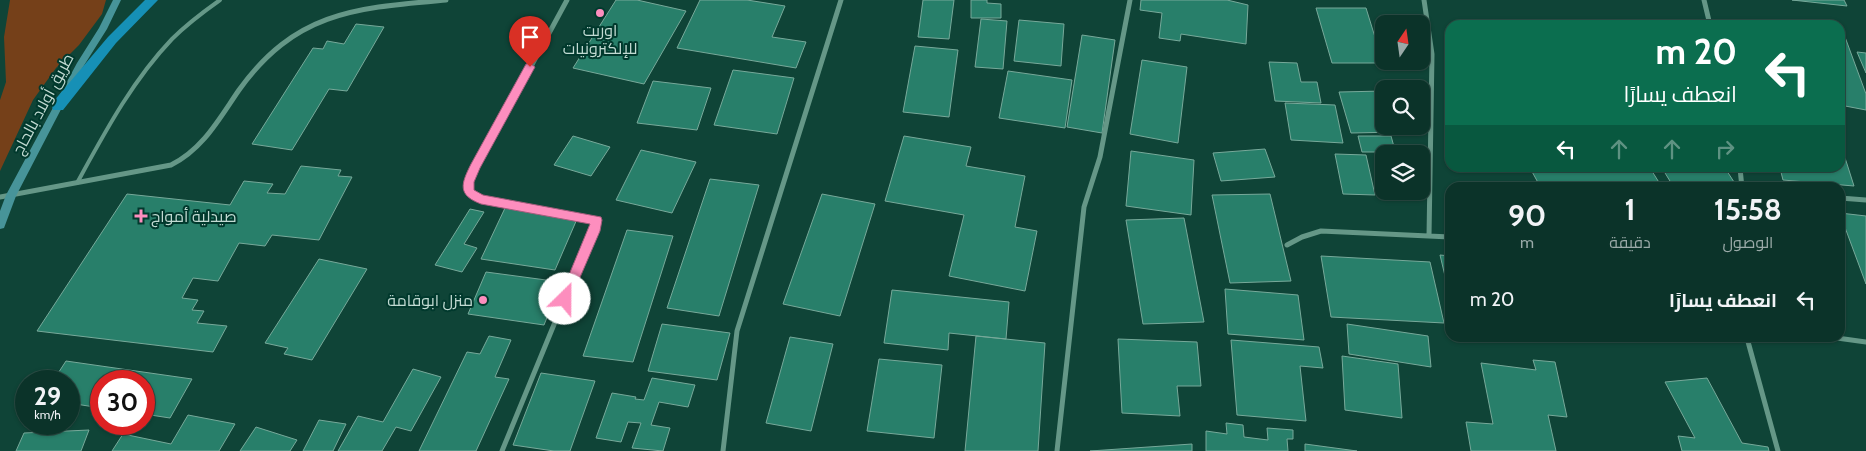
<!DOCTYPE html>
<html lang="ar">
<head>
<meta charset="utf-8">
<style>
  :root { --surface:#0b3329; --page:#143b31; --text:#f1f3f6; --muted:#9aaaa8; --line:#2b4e46 }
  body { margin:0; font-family:Cabin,Cairo,sans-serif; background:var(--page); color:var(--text); direction:rtl; height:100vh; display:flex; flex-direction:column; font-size:19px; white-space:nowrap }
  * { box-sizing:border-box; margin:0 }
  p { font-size:16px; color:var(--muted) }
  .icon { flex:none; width:28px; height:28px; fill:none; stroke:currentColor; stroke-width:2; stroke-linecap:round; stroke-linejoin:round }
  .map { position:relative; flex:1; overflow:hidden; direction:ltr }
  .details { position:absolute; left:1445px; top:182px; width:400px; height:160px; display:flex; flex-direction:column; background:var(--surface); border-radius:15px; box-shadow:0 1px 4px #0004,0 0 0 1px var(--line); direction:rtl }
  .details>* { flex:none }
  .guide { position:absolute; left:1445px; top:20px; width:400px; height:152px; border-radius:15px; box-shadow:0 1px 4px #0004,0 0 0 1px var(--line); direction:rtl; background:#0b6e4f; color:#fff; overflow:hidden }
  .needle { width:32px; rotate:13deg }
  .controls { position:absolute; left:1375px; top:15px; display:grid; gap:10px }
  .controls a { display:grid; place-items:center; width:55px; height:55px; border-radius:10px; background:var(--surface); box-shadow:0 1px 4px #0004,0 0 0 1px var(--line); font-size:25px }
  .speed { position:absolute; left:15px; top:370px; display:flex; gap:10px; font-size:25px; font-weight:700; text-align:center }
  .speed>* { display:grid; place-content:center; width:65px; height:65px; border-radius:50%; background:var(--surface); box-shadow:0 1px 4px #0004,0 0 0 1px var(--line); line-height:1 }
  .speed small { font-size:12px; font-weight:400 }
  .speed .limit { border:8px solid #d22; background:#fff; color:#111 }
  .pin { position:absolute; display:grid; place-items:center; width:42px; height:42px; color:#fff; margin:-51px -21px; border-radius:50% 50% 50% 0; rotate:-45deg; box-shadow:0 0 5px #0007 }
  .pin .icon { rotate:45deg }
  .me { position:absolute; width:55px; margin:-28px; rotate:23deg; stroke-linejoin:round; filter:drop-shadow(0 0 4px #0008) }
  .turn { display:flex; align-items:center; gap:18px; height:105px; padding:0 25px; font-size:22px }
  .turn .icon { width:65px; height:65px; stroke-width:2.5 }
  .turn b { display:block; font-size:35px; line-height:42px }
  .lanes { display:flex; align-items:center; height:48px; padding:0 25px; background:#0003; justify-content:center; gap:25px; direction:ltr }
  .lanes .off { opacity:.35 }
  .eta { display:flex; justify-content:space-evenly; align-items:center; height:85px; text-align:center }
  .eta b { font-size:30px; font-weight:700; line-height:35px }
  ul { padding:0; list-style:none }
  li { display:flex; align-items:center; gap:15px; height:65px; padding:0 25px }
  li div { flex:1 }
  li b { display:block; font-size:19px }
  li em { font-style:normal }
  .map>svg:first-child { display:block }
  .green { fill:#754019 }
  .building { fill:#287f6a; stroke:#77a99a }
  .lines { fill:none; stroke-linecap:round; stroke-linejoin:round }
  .service { stroke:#659787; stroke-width:4 }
  .minor { stroke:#659787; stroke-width:5 }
  .secondary { fill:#479499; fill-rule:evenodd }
  .trunk { fill:#1690b6; fill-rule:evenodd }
  .route { fill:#fd8ebe; stroke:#a45c7c }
  .poi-dot { fill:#fd8ebe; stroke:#01392d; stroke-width:2 }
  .labels { text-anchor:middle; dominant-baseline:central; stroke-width:4; stroke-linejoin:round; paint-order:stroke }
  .poi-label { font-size:16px; fill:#c1dad2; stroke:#01392d }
  .street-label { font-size:16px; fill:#c1dad2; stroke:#01392d }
</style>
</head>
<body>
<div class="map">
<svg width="1866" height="451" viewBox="0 0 1866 451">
  <rect width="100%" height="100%" fill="#0f4437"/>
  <!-- green -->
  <path class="green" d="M 10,0 L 106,0 L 102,14 L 79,45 L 56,68 L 33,100 L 0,171 L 0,100 L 6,82 L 4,37 Z"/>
  <!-- building -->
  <path class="building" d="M 616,0 L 637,0 L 686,11 L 644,84 L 573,68 Z
    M 700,0 L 747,0 L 785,6 L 772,37 L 806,42 L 796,68 L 677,48 Z
    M 923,0 L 954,0 L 949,39 L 918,37 Z
    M 971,0 L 987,0 L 987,3 L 1001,4 L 1001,18 L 971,18 Z
    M 1141,0 L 1227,0 L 1248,5 L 1246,44 L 1181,34 L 1180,41 L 1159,38 L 1162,13 L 1140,10 Z
    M 1792,0 L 1844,0 L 1847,6 Z
    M 1316,8 L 1366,8 L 1383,63 L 1332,63 Z
    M 981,19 L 1007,21 L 1003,69 L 975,67 Z
    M 1019,20 L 1064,24 L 1061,66 L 1014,61 Z
    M 1616,21 L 1648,25 L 1617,25 Z
    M 356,24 L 384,27 L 347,91 L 329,89 L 292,150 L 252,144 L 313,48 L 323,49 L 327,41 L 344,44 Z
    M 1082,35 L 1115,40 L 1102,133 L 1067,127 Z
    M 1840,36 L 1845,37 L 1866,94 L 1866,110 L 1840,105 Z
    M 915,46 L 958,50 L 949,117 L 903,112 Z
    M 1857,52 L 1866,53 L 1866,73 Z
    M 1142,60 L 1187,67 L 1178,143 L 1130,134 Z
    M 1269,62 L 1297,63 L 1301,82 L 1317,82 L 1321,103 L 1275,101 Z
    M 733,70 L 794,78 L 777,134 L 714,125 Z
    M 1008,71 L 1072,80 L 1065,128 L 999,118 Z
    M 653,81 L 711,88 L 697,130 L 637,123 Z
    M 1384,91 L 1384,126 L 1398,126 L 1400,132 L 1351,133 L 1339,92 Z
    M 1285,103 L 1335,105 L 1343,143 L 1291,140 Z
    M 573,136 L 610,147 L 591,176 L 554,165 Z
    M 904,136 L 971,147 L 966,166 L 1025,176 L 1015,227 L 1037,231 L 1025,291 L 949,276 L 964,215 L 885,201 Z
    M 1358,136 L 1391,136 L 1396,154 L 1384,154 L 1384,161 L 1378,161 L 1375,152 L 1362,152 Z
    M 1840,142 L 1854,186 L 1783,180 L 1780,168 L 1840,168 Z
    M 1265,149 L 1275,177 L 1221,181 L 1213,153 Z
    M 641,150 L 696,162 L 672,213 L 616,200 Z
    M 1131,151 L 1194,160 L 1191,215 L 1126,206 Z
    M 1335,154 L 1366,155 L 1375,195 L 1343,194 Z
    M 301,166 L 341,170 L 338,176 L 352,177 L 319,240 L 272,235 L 265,246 L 239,243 L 218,281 L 193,278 L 182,298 L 198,300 L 192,310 L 204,311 L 197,323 L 227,326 L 213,352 L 37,331 L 127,194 L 230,205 L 244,181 L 273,184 L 267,193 L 285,194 Z
    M 1530,168 L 1650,168 L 1660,184 L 1625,188 L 1541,188 Z
    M 1662,168 L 1725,168 L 1734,182 L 1673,186 Z
    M 710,179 L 759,185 L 719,316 L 667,308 Z
    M 822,194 L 875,204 L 840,316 L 783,304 Z
    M 1270,194 L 1291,281 L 1230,283 L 1212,195 Z
    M 505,208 L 577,219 L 555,270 L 481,259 Z
    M 470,209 L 484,212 L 464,244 L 477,248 L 462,272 L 435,265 Z
    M 1840,213 L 1866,216 L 1866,284 L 1840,214 Z
    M 1184,218 L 1204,322 L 1143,324 L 1126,220 Z
    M 627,230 L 673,236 L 633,362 L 583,356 Z
    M 1440,255 L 1450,256 L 1450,276 L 1445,276 Z
    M 1321,256 L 1430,262 L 1444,323 L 1331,317 Z
    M 319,259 L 367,269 L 312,360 L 284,354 L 288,348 L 265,343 Z
    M 486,272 L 561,282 L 544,325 L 468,314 Z
    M 1225,289 L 1298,295 L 1304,340 L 1228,334 Z
    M 892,290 L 1009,302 L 1006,339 L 949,333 L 948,350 L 884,343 Z
    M 662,324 L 730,333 L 717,380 L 648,371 Z
    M 1347,324 L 1428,336 L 1431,367 L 1349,354 Z
    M 489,336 L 511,340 L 495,377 L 509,379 L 476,451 L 419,451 L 467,352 L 480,354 Z
    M 976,336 L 1045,343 L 1038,451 L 965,451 Z
    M 790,337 L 833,344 L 811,431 L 766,423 Z
    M 1118,339 L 1197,342 L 1201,386 L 1177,386 L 1180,416 L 1122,413 Z
    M 1231,340 L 1319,347 L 1323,368 L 1300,366 L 1306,421 L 1237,415 Z
    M 1342,356 L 1398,364 L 1402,418 L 1345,410 Z
    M 879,359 L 942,365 L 934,438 L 867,431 Z
    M 1533,360 L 1555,362 L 1567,417 L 1548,415 L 1556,451 L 1471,451 L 1466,422 L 1493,424 L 1481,363 L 1536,370 Z
    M 66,361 L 192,379 L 170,418 L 144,414 L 144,381 L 101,381 L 101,408 L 69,403 L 69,381 L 53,381 Z
    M 413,369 L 441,377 L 411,431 L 396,427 L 382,451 L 338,451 L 358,416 L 383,422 Z
    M 541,373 L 595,381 L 570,451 L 554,451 L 513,445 Z
    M 652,378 L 695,385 L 688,407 L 659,402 L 651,425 L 670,428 L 663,451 L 632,448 L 641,423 L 628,422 L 621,442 L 596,438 L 612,393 L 636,397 L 635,399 L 644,400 Z
    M 1707,378 L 1742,443 L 1768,447 L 1769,451 L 1682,451 L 1678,436 L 1695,438 L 1665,382 Z
    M 188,415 L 235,424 L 219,451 L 112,451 L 123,434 L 171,444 Z
    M 319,420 L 346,424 L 333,451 L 303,451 Z
    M 1226,423 L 1243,425 L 1244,437 L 1268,440 L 1267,428 L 1293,430 L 1293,439 L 1287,439 L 1288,451 L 1206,451 L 1206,431 L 1227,434 Z
    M 256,427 L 297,440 L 290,451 L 240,451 Z
    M 89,430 L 81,451 L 16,451 L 24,433 Z
    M 1192,444 L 1192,451 L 1090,451 Z
    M 1305,444 L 1357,451 L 1305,451 Z"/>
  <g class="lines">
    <!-- service -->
    <path class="service" d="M 77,183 C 105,132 132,81 172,39 C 187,24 203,12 220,0"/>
    <!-- minor -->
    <path class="minor" d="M 1424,0 L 1432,54 L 1429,236
      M 1704,0 L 1710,25
      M 1740,168 L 1742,188
      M 0,197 L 171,165 C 203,149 219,119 239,90 C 296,11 356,8 446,0
      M 1840,198 L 1866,200
      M 1287,245 L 1302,237 L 1321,231 L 1450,237
      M 1747,338 L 1778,451
      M 1837,338 L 1866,342
      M 502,451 L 597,220 L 567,217 L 557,213 L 481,199 L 469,193 L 469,181 L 567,0
      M 723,451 L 737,331 L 841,0
      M 1057,451 L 1084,207 L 1100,157 L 1130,0"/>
    <!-- secondary -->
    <path class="secondary" d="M 113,0 L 121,0 L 107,29 L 83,67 L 16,196 L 4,228 L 0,229 L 0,211 L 6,195 L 77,63 L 99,28 Z"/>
    <!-- trunk -->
    <path class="trunk" d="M 145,0 L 158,0 L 116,43 L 63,110 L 53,110 L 52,106 L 53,102 L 108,37 Z"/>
  </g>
  <!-- route -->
  <path class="route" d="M 530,63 L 535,67 L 480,168 L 474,182 L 474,190 L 483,195 L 601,217 L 602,220 L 600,231 L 569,303 L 565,305 L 561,303 L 559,299 L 590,224 L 481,204 C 457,195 461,184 471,164 L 526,64 Z"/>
  <!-- markers -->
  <g class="poi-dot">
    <circle cx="600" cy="13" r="5"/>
    <path d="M138.5 208.5h5v5h5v5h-5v5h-5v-5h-5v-5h5z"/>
    <circle cx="483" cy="300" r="5"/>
  </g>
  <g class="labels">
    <!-- poi labels -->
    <g class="poi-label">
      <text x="600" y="30">اوربت<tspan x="600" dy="18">للإلكترونيات</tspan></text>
      <text x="151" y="216" text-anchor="start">صيدلية أمواج</text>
      <text x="473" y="300" text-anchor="end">منزل ابوقامة</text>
    </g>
    <!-- street labels -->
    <g class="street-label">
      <text transform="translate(43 104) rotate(-62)">طريق أولاد بالحاج</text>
    </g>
  </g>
</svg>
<div class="controls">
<a><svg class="needle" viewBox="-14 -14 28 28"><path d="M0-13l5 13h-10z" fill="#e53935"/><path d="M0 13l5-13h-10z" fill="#9aaaa8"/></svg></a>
<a><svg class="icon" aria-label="search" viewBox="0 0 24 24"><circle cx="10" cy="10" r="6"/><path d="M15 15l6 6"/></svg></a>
<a><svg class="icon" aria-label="layers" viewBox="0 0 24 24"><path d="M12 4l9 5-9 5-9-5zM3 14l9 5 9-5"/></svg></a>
</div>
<div class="speed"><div>29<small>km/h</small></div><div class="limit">30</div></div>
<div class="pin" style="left:530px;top:67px;background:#d93025"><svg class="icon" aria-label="arrive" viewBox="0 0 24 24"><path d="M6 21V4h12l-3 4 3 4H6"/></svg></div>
<svg class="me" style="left:565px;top:299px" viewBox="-20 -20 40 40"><circle r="19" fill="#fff"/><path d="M0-13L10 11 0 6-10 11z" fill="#fd8ebe"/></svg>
<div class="guide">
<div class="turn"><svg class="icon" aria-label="left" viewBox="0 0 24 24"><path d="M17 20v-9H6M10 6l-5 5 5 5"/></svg><div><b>20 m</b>انعطف يسارًا</div></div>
<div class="lanes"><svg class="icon" aria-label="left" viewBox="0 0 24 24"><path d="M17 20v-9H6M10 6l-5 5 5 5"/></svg><svg class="icon off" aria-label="ahead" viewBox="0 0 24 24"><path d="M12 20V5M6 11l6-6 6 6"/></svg><svg class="icon off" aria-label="ahead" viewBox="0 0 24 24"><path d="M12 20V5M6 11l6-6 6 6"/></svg><svg class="icon off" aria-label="right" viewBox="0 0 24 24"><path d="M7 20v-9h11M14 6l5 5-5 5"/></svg></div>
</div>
<section class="details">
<div class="eta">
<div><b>15:58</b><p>الوصول</p></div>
<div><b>1</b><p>دقيقة</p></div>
<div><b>90</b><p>m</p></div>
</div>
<ul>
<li><svg class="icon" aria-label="left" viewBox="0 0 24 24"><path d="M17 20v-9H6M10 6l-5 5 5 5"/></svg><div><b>انعطف يسارًا</b></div><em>20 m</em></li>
</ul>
</section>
</div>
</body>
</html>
